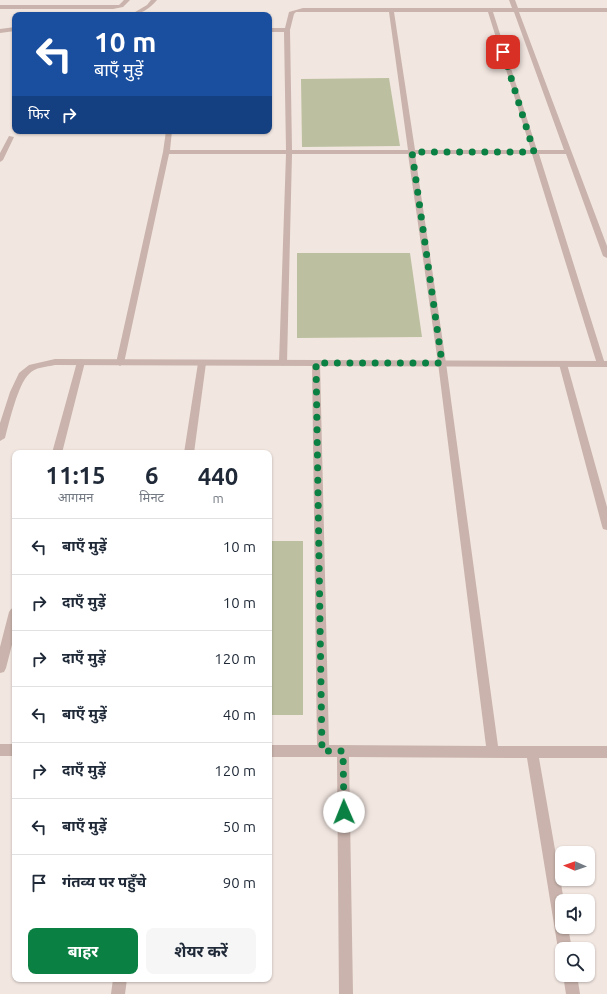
<!DOCTYPE html>
<html lang="hi">
<head>
<meta charset="utf-8">
<style>
  :root { --surface:#fff; --page:#f6f6f7; --text:#1f2937; --muted:#747a83; --line:#e0e1e3; --accent:#0b8043 }
  body { margin:0; font-family:Ubuntu,"Noto Sans Devanagari",sans-serif; background:var(--page); color:var(--text); height:100vh; display:flex; flex-direction:column; font-size:15px; white-space:nowrap }
  * { box-sizing:border-box; margin:0 }
  p { font-size:13px; color:var(--muted) }
  .icon { flex:none; width:22px; height:22px; fill:none; stroke:currentColor; stroke-width:2; stroke-linecap:round; stroke-linejoin:round }
  .map { position:relative; flex:1; overflow:hidden }
  .drawer { position:absolute; left:12px; top:450px; width:260px; height:532px; display:flex; flex-direction:column; background:var(--surface); border-radius:8px; box-shadow:0 1px 3px #0004 }
  .drawer>* { flex:none }
  .guide { position:absolute; left:12px; top:12px; width:260px; height:122px; border-radius:8px; box-shadow:0 1px 3px #0004; background:#1a4fa0; color:#fff; overflow:hidden }
  .needle { width:26px; rotate:272deg }
  .buttons { position:absolute; left:555px; top:846px; display:grid; gap:8px }
  .buttons a { display:grid; place-items:center; width:40px; height:40px; border-radius:8px; background:var(--surface); box-shadow:0 1px 3px #0004; font-size:20px }
  .pin { position:absolute; display:grid; place-items:center; width:34px; height:34px; color:#fff; margin:-17px; border-radius:8px; box-shadow:0 2px 6px #0006 }
  .me { position:absolute; width:44px; margin:-22px; rotate:359deg; stroke-linejoin:round; filter:drop-shadow(0 0 3px #0008) }
  .turn { display:flex; align-items:center; gap:14px; height:84px; padding:0 16px; font-size:18px }
  .turn .icon { width:52px; height:52px; stroke-width:2.5 }
  .turn b { display:block; font-size:28px; line-height:34px }
  .then { display:flex; align-items:center; height:38px; padding:0 16px; background:#0003; gap:8px; font-size:15px }
  .eta { display:flex; justify-content:space-evenly; align-items:center; height:68px; text-align:center }
  .eta b { font-size:24px; font-weight:700; line-height:28px }
  .primary-button { display:flex; gap:8px; margin-top:auto; padding:8px 16px }
  .primary-button a { flex:1; height:46px; border-radius:8px; background:var(--accent); color:#fff; font-size:16px; font-weight:700; line-height:46px; text-align:center }
  .primary-button a+a { background:var(--page); color:var(--text) }
  ul { padding:0; list-style:none }
  li { display:flex; align-items:center; gap:12px; height:56px; padding:0 16px; border-top:1px solid var(--line) }
  li div { flex:1 }
  li b { display:block; font-size:15px }
  li em { font-style:normal }
  .map>svg:first-child { display:block }
  .green { fill:#bcc0a0 }
  .lines { fill:none; stroke-linecap:round; stroke-linejoin:round }
  .service { fill:#c9b3ac; fill-rule:evenodd }
  .minor { fill:#c9b3ac; fill-rule:evenodd }
  .tertiary { fill:#c9b3ac; fill-rule:evenodd }
  .route { stroke:#0b8043; stroke-width:7; stroke-dasharray:0 12.6 }
</style>
</head>
<body>
<div class="map">
<svg width="607" height="994" viewBox="0 0 607 994">
  <rect width="100%" height="100%" fill="#f2e6e0"/>
  <!-- green -->
  <path class="green" d="M 389,78 L 400,146 L 302,147 L 301,79 Z
    M 297,253 L 410,253 L 422,337 L 297,338 Z
    M 269,541 L 303,541 L 303,715 L 269,715 Z"/>
  <g class="lines">
    <!-- service -->
    <path class="service" d="M 124,0 L 130,0 L 123,7 L 113,9 L 0,9 L 0,5 L 119,5 Z
      M 151,0 L 157,0 C 150,8 141,15 130,15 L 147,5 Z
      M 15,27 L 15,31 L 0,33 L 0,29 Z
      M 9,136 L 14,137 L 3,160 L 0,162 L 0,153 Z"/>
    <!-- minor -->
    <path class="minor" d="M 509,0 L 515,0 L 518,8 L 607,8 L 607,12 L 519,12 L 607,246 L 607,258 L 603,256 L 566,154 L 539,154 L 605,364 L 604,366 L 598,366 L 597,364 L 532,154 L 415,154 L 446,363 L 498,746 L 607,746 L 607,758 L 539,758 L 564,901 L 562,901 L 562,927 L 568,927 L 572,949 L 562,949 L 562,955 L 558,949 L 527,758 L 349,757 L 353,994 L 339,994 L 337,757 L 269,757 L 269,745 L 317,745 L 312,363 L 313,361 L 316,360 L 320,363 L 329,745 L 486,746 L 438,363 L 408,154 L 292,154 L 287,363 L 283,366 L 279,363 L 286,154 L 169,154 L 124,363 L 120,366 L 116,363 L 163,152 L 166,131 L 172,131 L 170,150 L 286,150 L 284,32 L 269,32 L 269,28 L 285,28 L 289,12 L 303,8 L 512,8 ZM 296,12 L 389,12 L 408,150 L 292,150 L 290,30 L 294,14 ZM 394,12 L 488,12 L 531,150 L 415,150 ZM 493,12 L 514,12 L 564,150 L 537,150 Z
      M 81,359 L 85,362 L 62,453 L 52,453 L 77,362 Z
      M 202,360 L 206,363 L 194,453 L 184,453 L 198,363 Z
      M 563,361 L 567,364 L 607,507 L 607,530 L 603,529 L 602,526 L 559,364 Z
      M 15,607 L 15,633 L 6,668 L 4,672 L 0,673 L 0,647 L 9,612 L 11,609 Z
      M 0,744 L 15,744 L 15,756 L 0,756 Z
      M 563,975 L 577,975 L 580,994 L 566,994 Z
      M 113,979 L 127,979 L 125,994 L 111,994 Z"/>
    <!-- tertiary -->
    <path class="tertiary" d="M 55,359 L 607,361 L 607,367 L 55,365 C 46,367 35,367 29,374 C 18,384 9,423 5,438 L 0,441 L 0,423 L 10,392 L 19,373 L 29,365 Z"/>
  </g>
  <g class="lines">
    <!-- route -->
    <path class="route" d="M 344,812 L 343,751 L 322,751 L 316,363 L 442,363 L 412,152 L 534,152 L 503,52"/>
  </g>
</svg>
<div class="buttons">
<a><svg class="needle" viewBox="-14 -14 28 28"><path d="M0-13l5 13h-10z" fill="#e53935"/><path d="M0 13l5-13h-10z" fill="#747a83"/></svg></a>
<a><svg class="icon" aria-label="sound" viewBox="0 0 24 24"><path d="M4 9h4l5-4v14l-5-4H4zM17 9q2 3 0 6"/></svg></a>
<a><svg class="icon" aria-label="search" viewBox="0 0 24 24"><circle cx="10" cy="10" r="6"/><path d="M15 15l6 6"/></svg></a>
</div>
<div class="pin" style="left:503px;top:52px;background:#d93025"><svg class="icon" aria-label="arrive" viewBox="0 0 24 24"><path d="M6 21V4h12l-3 4 3 4H6"/></svg></div>
<svg class="me" style="left:344px;top:812px" viewBox="-20 -20 40 40"><circle r="19" fill="#fff"/><path d="M0-13L10 11 0 6-10 11z" fill="#0b8043"/></svg>
<div class="guide">
<div class="turn"><svg class="icon" aria-label="left" viewBox="0 0 24 24"><path d="M17 20v-9H6M10 6l-5 5 5 5"/></svg><div><b>10 m</b>बाएँ मुड़ें</div></div>
<div class="then">फिर<svg class="icon" aria-label="right" viewBox="0 0 24 24"><path d="M7 20v-9h11M14 6l5 5-5 5"/></svg></div>
</div>
<section class="drawer">
<div class="eta">
<div><b>11:15</b><p>आगमन</p></div>
<div><b>6</b><p>मिनट</p></div>
<div><b>440</b><p>m</p></div>
</div>
<ul>
<li><svg class="icon" aria-label="left" viewBox="0 0 24 24"><path d="M17 20v-9H6M10 6l-5 5 5 5"/></svg><div><b>बाएँ मुड़ें</b></div><em>10 m</em></li>
<li><svg class="icon" aria-label="right" viewBox="0 0 24 24"><path d="M7 20v-9h11M14 6l5 5-5 5"/></svg><div><b>दाएँ मुड़ें</b></div><em>10 m</em></li>
<li><svg class="icon" aria-label="right" viewBox="0 0 24 24"><path d="M7 20v-9h11M14 6l5 5-5 5"/></svg><div><b>दाएँ मुड़ें</b></div><em>120 m</em></li>
<li><svg class="icon" aria-label="left" viewBox="0 0 24 24"><path d="M17 20v-9H6M10 6l-5 5 5 5"/></svg><div><b>बाएँ मुड़ें</b></div><em>40 m</em></li>
<li><svg class="icon" aria-label="right" viewBox="0 0 24 24"><path d="M7 20v-9h11M14 6l5 5-5 5"/></svg><div><b>दाएँ मुड़ें</b></div><em>120 m</em></li>
<li><svg class="icon" aria-label="left" viewBox="0 0 24 24"><path d="M17 20v-9H6M10 6l-5 5 5 5"/></svg><div><b>बाएँ मुड़ें</b></div><em>50 m</em></li>
<li><svg class="icon" aria-label="arrive" viewBox="0 0 24 24"><path d="M6 21V4h12l-3 4 3 4H6"/></svg><div><b>गंतव्य पर पहुँचे</b></div><em>90 m</em></li>
</ul>
<div class="primary-button"><a>बाहर</a><a>शेयर करें</a></div>
</section>
</div>
</body>
</html>
